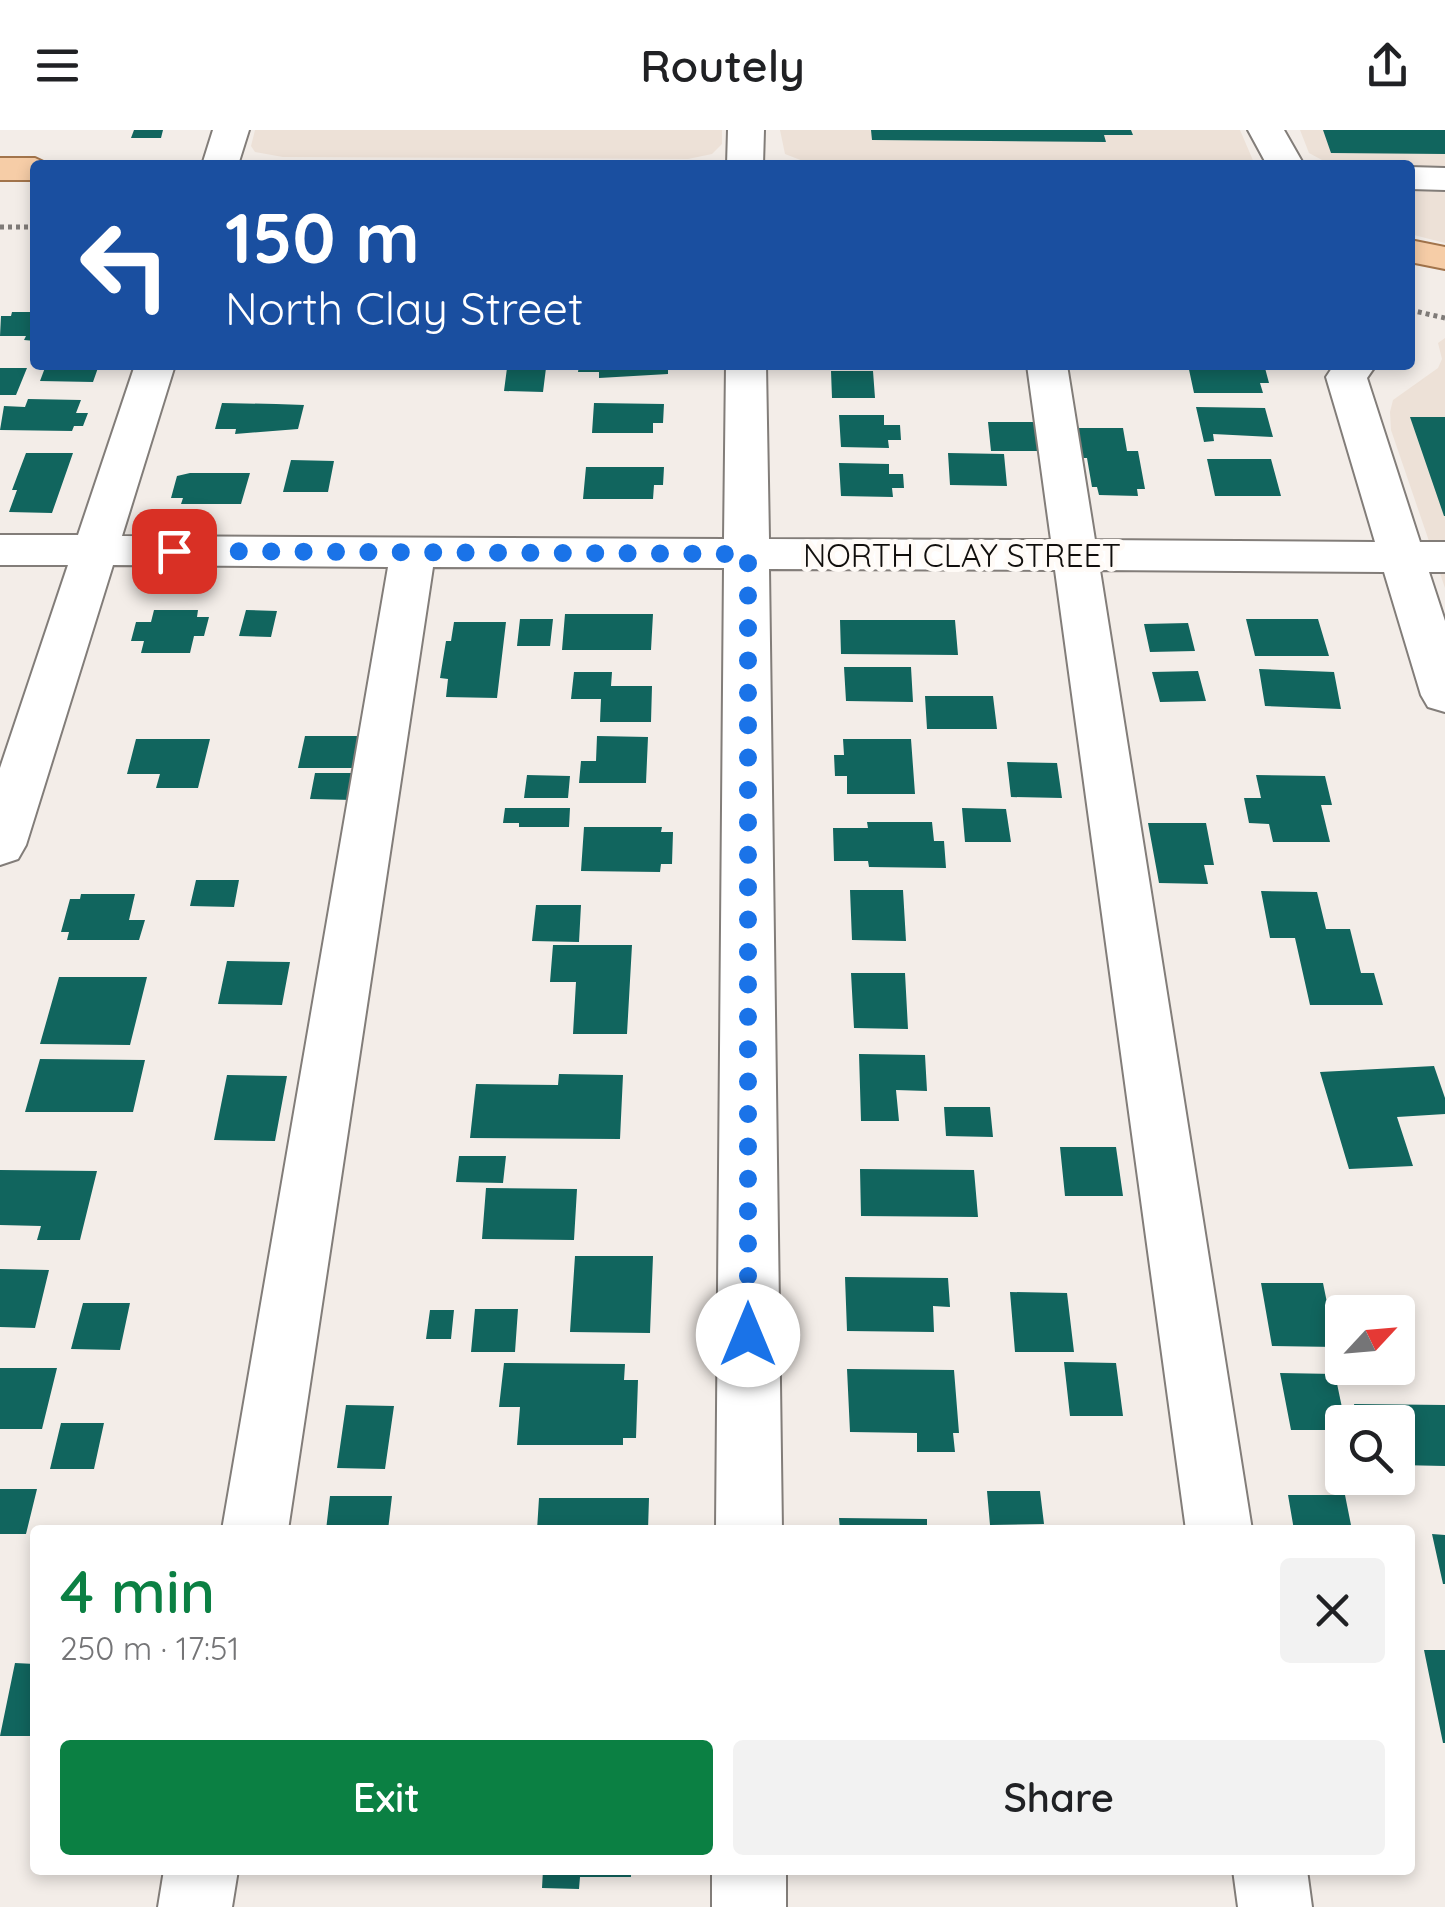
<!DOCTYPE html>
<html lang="en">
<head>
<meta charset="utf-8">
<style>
  :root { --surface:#fff; --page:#f2f2f2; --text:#202124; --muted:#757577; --accent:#0b8043 }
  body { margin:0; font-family:Quicksand,sans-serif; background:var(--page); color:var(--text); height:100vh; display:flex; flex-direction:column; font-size:38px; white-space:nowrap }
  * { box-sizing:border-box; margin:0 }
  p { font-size:32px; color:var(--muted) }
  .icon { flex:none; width:55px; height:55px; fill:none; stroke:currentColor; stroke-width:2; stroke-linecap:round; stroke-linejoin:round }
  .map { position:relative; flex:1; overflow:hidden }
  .drawer { position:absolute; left:30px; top:1395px; width:1385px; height:350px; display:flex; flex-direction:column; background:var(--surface); border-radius:10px; box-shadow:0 5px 15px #0003 }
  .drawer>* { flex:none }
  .banner { position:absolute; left:30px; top:30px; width:1385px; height:210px; border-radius:10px; box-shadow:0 5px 15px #0003; background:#1a4fa0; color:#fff; overflow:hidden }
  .needle { width:65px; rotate:64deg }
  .buttons { position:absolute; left:1325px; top:1165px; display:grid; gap:20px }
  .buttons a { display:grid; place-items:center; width:90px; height:90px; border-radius:10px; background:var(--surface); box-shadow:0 5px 15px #0003; font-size:50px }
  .pin { position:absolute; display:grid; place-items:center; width:85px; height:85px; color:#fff; margin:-42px; border-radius:20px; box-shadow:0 5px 15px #0006 }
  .me { position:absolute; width:110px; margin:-55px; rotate:0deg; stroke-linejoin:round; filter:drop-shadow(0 0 8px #0008) }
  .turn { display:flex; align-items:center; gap:35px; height:210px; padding:0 30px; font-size:45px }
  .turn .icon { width:130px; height:130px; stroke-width:2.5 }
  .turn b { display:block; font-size:70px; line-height:85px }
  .round { display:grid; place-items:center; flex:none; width:105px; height:105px; border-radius:10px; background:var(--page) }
  .head { display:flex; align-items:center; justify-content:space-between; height:170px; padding:0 30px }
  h1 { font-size:60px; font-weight:600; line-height:75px; color:var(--accent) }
  .cta { display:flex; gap:20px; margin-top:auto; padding:20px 30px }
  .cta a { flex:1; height:115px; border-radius:10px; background:var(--accent); color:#fff; font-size:40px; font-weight:600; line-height:115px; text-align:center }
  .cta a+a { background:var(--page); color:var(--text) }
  header { display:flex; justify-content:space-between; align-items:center; height:130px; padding:0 30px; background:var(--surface); font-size:45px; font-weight:600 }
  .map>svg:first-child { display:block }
  .built { fill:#ede1d7 }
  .building { fill:#11655e }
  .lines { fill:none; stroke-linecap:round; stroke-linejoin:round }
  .minor-casing { stroke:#827d79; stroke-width:4 }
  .major-casing { stroke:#a2744b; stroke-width:4 }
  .path { stroke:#7f7b78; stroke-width:5; stroke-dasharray:4 4; stroke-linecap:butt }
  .minor { fill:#fff; fill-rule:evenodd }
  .major { fill:#f6cda7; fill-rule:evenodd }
  .route { stroke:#1a73e8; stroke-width:18; stroke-dasharray:0 32.4 }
  .labels { text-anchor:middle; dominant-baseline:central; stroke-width:10; stroke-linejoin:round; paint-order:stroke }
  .street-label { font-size:32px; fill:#110f0d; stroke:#fffbf7 }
</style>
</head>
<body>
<header><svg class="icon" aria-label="menu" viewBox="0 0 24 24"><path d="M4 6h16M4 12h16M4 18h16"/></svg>Routely<svg class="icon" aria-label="share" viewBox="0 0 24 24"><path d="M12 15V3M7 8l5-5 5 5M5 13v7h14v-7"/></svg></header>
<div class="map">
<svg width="1445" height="1777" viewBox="0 0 1445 1777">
  <rect width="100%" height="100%" fill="#f3ede8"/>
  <!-- built -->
  <path class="built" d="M 255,0 L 722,0 L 722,14 L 712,24 L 688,29 L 283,27 L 255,22 L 251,16 Z
    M 780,0 L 1240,0 L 1255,35 L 896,35 L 803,31 L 785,24 Z
    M 1300,0 L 1445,0 L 1445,113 L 1410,104 L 1410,35 L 1345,35 L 1345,32 L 1322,30 L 1309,23 Z
    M 1445,208 L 1445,458 L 1391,300 L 1390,282 L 1393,270 L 1438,238 L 1442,229 L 1438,213 Z"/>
  <!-- building -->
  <path class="building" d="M 134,0 L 163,0 L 161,8 L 131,8 Z
    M 871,0 L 1131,0 L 1133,5 L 1104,5 L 1106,12 L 872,10 Z
    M 1323,0 L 1445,0 L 1445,24 L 1331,23 Z
    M 12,182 L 35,182 L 35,211 L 24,210 L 26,206 L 0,206 L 1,186 L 11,186 Z
    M 46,235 L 99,235 L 93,252 L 40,251 Z
    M 579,235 L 668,235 L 668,244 L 599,248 L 599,242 L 578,242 Z
    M 1188,235 L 1255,235 L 1256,239 L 1265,238 L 1269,253 L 1260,253 L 1263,263 L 1194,263 Z
    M 0,238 L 27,238 L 16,265 L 0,265 Z
    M 507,238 L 546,238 L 543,262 L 504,261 Z
    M 831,241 L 873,241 L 875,268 L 832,268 Z
    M 28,269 L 81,270 L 76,283 L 88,283 L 83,296 L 74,296 L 72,301 L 0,300 L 4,276 L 25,277 Z
    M 222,273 L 276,274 L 304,275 L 298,299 L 235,304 L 236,299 L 215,299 Z
    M 594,273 L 664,274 L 663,293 L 653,293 L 653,303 L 592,303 Z
    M 1196,277 L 1265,278 L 1273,307 L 1213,304 L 1214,311 L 1204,312 Z
    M 839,285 L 884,285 L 884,295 L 900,295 L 901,310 L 888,310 L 889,318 L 841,317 Z
    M 1410,287 L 1445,287 L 1445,386 L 1444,386 Z
    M 988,292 L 1036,292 L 1040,321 L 991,321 Z
    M 1076,298 L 1123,298 L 1127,321 L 1138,321 L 1145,359 L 1137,359 L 1138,366 L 1099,365 L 1097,357 L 1092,357 L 1087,328 L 1081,328 Z
    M 26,323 L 73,323 L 52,383 L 9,382 L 17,360 L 12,360 Z
    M 948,323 L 1004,324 L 1007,356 L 950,355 Z
    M 1207,329 L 1271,329 L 1281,366 L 1215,366 Z
    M 291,330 L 334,331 L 328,362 L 283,362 Z
    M 839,333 L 889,334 L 889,344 L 903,344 L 904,358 L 892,358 L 893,367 L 841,366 Z
    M 586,337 L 664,337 L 663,355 L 654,355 L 653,369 L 583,369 Z
    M 190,343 L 250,343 L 241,374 L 181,374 L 183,368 L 171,368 L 177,346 Z
    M 154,480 L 198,480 L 197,487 L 209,487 L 204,506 L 194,506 L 190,523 L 141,523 L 144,511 L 131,511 L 136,492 L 151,492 Z
    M 246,480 L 277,481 L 271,507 L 239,506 Z
    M 565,484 L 653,484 L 651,520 L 562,520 Z
    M 520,489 L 553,489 L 550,516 L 517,516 Z
    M 1246,489 L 1318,489 L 1329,526 L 1255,526 Z
    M 840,490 L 955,490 L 958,525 L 841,524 Z
    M 454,492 L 506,492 L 497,568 L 446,567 L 448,549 L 440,548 L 446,511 L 451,511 Z
    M 1188,493 L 1195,521 L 1150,522 L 1144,494 Z
    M 844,537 L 911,537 L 913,572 L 846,571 Z
    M 1259,539 L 1334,542 L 1341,579 L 1265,576 Z
    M 1198,541 L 1206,571 L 1160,572 L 1152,542 Z
    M 574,542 L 612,542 L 611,556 L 652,556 L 651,592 L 600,592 L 601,569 L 571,569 Z
    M 925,566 L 993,566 L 997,599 L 927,599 Z
    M 305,606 L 371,606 L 365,638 L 298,638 Z
    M 597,606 L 648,607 L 646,653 L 579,653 L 581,631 L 596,631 Z
    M 136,609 L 210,609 L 198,658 L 156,658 L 160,644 L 127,644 Z
    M 843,609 L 911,609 L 915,664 L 847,664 L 847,646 L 835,646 L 834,625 L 844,625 Z
    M 1007,632 L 1057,633 L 1062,668 L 1011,667 Z
    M 315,643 L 358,643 L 353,670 L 310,669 Z
    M 527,645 L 570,646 L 568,668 L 524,668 Z
    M 1256,645 L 1325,646 L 1332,675 L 1321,675 L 1330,712 L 1273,712 L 1269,694 L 1249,693 L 1244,668 L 1261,668 Z
    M 505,678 L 570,678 L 569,697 L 519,697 L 519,693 L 503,693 Z
    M 962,678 L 1006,679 L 1011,712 L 965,712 Z
    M 867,692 L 932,692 L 934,711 L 944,711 L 946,738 L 869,737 L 868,731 L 834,731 L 833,698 L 868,698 Z
    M 1148,693 L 1206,693 L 1214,735 L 1204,735 L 1208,754 L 1159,753 Z
    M 584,697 L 662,697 L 661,702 L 673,702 L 672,734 L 661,734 L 660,742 L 581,741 Z
    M 196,750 L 239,750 L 234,777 L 190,776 Z
    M 850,760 L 903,760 L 906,811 L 852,810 Z
    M 1261,761 L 1317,762 L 1326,799 L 1350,799 L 1361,843 L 1374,843 L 1383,875 L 1310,875 L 1295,808 L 1270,808 Z
    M 81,764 L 135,764 L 129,790 L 145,790 L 139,810 L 67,810 L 69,802 L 61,802 L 70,769 L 80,769 Z
    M 536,775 L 581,775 L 579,812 L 532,811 Z
    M 553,815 L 632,815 L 627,904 L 573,904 L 576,852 L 550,852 Z
    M 227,831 L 290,832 L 282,875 L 218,874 Z
    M 851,843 L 905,843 L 908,899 L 854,898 Z
    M 59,847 L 147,847 L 130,915 L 40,914 Z
    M 859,924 L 925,925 L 927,961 L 896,960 L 899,991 L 861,991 Z
    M 40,929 L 145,930 L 133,982 L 25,982 Z
    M 1434,936 L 1445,968 L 1445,984 L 1397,987 L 1413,1036 L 1349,1039 L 1320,942 Z
    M 559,944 L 623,945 L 620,1009 L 470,1008 L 476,954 L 558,955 Z
    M 227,945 L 287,946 L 275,1011 L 214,1010 Z
    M 944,977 L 990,977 L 993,1007 L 946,1006 Z
    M 1060,1017 L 1116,1017 L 1123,1066 L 1065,1066 Z
    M 459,1026 L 506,1026 L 503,1053 L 456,1052 Z
    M 860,1039 L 974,1040 L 978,1087 L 861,1086 Z
    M 0,1040 L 97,1041 L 80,1110 L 37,1110 L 41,1096 L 0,1095 Z
    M 486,1058 L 577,1059 L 574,1110 L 482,1109 Z
    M 575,1126 L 653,1126 L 650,1203 L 570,1202 Z
    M 0,1139 L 49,1140 L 35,1198 L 0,1197 Z
    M 845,1147 L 948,1148 L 950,1177 L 933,1176 L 934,1202 L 847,1201 Z
    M 1261,1153 L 1323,1153 L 1336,1217 L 1272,1216 Z
    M 1010,1162 L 1067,1163 L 1074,1222 L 1015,1222 Z
    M 83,1173 L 130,1173 L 120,1220 L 71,1219 Z
    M 475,1179 L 518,1179 L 515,1222 L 471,1222 Z
    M 430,1180 L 454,1180 L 451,1209 L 426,1209 Z
    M 1064,1232 L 1116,1233 L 1123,1286 L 1070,1286 Z
    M 504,1233 L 625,1234 L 624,1250 L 638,1250 L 636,1308 L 623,1308 L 623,1315 L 517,1315 L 520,1277 L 499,1277 Z
    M 0,1238 L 57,1238 L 42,1299 L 0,1299 Z
    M 847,1239 L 954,1240 L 959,1303 L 953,1303 L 955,1322 L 917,1322 L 917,1303 L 850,1302 Z
    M 1280,1243 L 1335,1244 L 1345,1292 L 1342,1300 L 1291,1300 Z
    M 1354,1274 L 1445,1275 L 1445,1336 L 1398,1335 L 1398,1292 L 1358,1292 Z
    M 346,1275 L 394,1276 L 385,1339 L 337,1338 Z
    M 61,1293 L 104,1293 L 94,1339 L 50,1339 Z
    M 0,1359 L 37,1359 L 26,1404 L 0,1404 Z
    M 987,1361 L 1040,1361 L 1044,1394 L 990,1395 Z
    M 1288,1365 L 1345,1365 L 1352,1400 L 1294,1400 Z
    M 330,1366 L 392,1366 L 388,1400 L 326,1400 Z
    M 539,1368 L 649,1368 L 648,1400 L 537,1400 Z
    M 839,1388 L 927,1389 L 927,1395 L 966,1395 L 966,1400 L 840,1400 Z
    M 1432,1404 L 1445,1405 L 1445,1454 L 1443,1454 Z
    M 1424,1520 L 1445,1520 L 1445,1613 L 1443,1613 Z
    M 15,1533 L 35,1534 L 35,1606 L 0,1606 Z
    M 543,1740 L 631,1740 L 631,1747 L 580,1747 L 579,1759 L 542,1758 Z"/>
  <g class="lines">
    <!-- minor casing -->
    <g class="minor-casing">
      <path id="minor" d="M 213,0 L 249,0 L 238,35 L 202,35 Z
        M 728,0 L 764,0 L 763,35 L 727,35 Z
        M 1248,0 L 1284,0 L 1304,35 L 1267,35 Z
        M 1410,37 L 1445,38 L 1445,60 L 1410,59 Z
        M 135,235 L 175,235 L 122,406 L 724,409 L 726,235 L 766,235 L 769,409 L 1051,410 L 1027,235 L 1067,235 L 1095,410 L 1375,412 L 1326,247 L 1334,235 L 1376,235 L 1367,248 L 1420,412 L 1445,412 L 1445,442 L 1429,442 L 1445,491 L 1445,582 L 1428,577 L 1421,565 L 1384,442 L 1100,440 L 1252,1400 L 1186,1400 L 1055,440 L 769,439 L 782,1400 L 716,1400 L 724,438 L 433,437 L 288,1400 L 222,1400 L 388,437 L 113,435 L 26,715 L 18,729 L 0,735 L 0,638 L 68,435 L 0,435 L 0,405 L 78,405 Z
        M 164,1740 L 238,1740 L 232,1777 L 158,1777 Z
        M 712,1740 L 786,1740 L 786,1777 L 712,1777 Z
        M 1233,1740 L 1307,1740 L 1312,1777 L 1238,1777 Z"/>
    </g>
    <!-- major casing -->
    <g class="major-casing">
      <path id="major" d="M 0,28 L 35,28 L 50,35 L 35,35 L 35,50 L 0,50 Z
        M 1410,110 L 1445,117 L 1445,139 L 1410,132 Z"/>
    </g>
    <!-- path -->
    <path class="path" d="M 0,97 L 35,97
      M 1410,180 L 1445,188"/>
    <!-- minor -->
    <use href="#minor" class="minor"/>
    <!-- major -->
    <use href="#major" class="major"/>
  </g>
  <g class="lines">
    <!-- route -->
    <path class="route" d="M 174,421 L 748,424 L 748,1205"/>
  </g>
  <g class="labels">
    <!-- street labels -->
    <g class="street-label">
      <text x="962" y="425">NORTH CLAY STREET</text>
    </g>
  </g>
</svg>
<div class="buttons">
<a><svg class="needle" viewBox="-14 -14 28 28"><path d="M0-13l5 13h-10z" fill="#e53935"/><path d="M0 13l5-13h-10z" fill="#757577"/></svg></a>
<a><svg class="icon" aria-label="search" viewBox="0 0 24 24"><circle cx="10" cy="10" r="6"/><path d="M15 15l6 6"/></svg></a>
</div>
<div class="pin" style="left:174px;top:421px;background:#d93025"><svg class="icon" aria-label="arrive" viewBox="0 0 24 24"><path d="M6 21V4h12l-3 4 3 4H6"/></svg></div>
<svg class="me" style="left:748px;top:1205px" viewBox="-20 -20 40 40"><circle r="19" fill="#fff"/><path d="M0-13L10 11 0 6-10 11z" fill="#1a73e8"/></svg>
<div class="banner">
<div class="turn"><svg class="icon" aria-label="left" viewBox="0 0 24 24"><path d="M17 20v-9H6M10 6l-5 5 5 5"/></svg><div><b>150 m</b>North Clay Street</div></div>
</div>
<section class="drawer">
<div class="head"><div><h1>4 min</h1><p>250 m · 17:51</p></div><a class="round"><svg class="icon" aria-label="close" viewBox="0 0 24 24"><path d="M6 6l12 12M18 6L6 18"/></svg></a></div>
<div class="cta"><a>Exit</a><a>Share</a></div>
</section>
</div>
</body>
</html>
